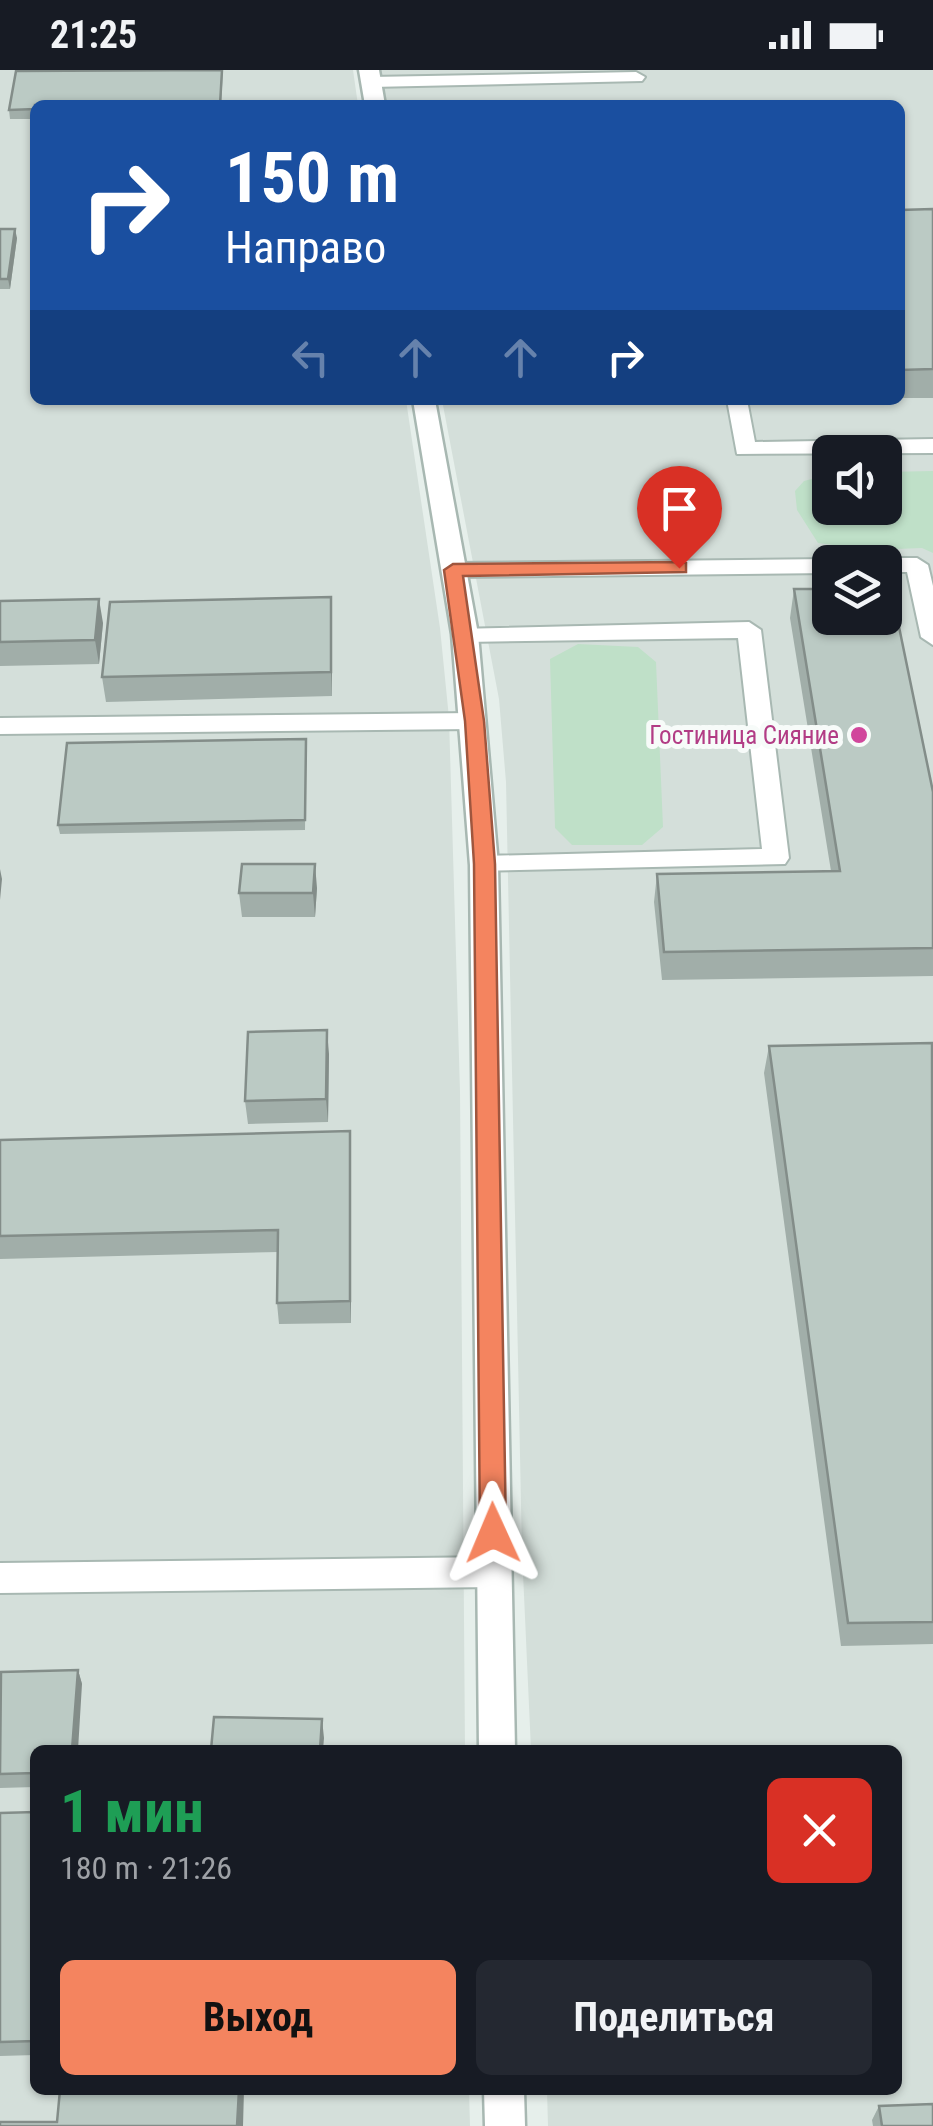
<!DOCTYPE html>
<html lang="ru">
<head>
<meta charset="utf-8">
<style>
  :root { --surface:#171b24; --page:#242831; --text:#f1f3f6; --muted:#9ea1a6; --accent:#f4845f }
  body { margin:0; font-family:"Roboto Condensed",sans-serif; background:var(--page); color:var(--text); height:100vh; display:flex; flex-direction:column; font-size:38px; white-space:nowrap }
  * { box-sizing:border-box; margin:0 }
  p { font-size:32px; color:var(--muted) }
  .icon { flex:none; width:55px; height:55px; fill:none; stroke:currentColor; stroke-width:2; stroke-linecap:round; stroke-linejoin:round }
  .map { position:relative; flex:1; overflow:hidden }
  .panel { position:absolute; left:30px; top:1675px; width:872px; height:350px; display:flex; flex-direction:column; background:var(--surface); border-radius:15px; box-shadow:0 2px 8px #0004 }
  .panel>* { flex:none }
  .hud { position:absolute; left:30px; top:30px; width:875px; height:305px; border-radius:15px; box-shadow:0 2px 8px #0004; background:#1a4fa0; color:#fff; overflow:hidden }
  .controls { position:absolute; left:812px; top:365px; display:grid; gap:20px }
  .controls a { display:grid; place-items:center; width:90px; height:90px; border-radius:15px; background:var(--surface); box-shadow:0 2px 8px #0004; font-size:50px }
  .pin { position:absolute; display:grid; place-items:center; width:85px; height:85px; color:#fff; margin:-102px -42px; border-radius:50% 50% 50% 0; rotate:-45deg; box-shadow:0 0 10px #0007 }
  .pin .icon { rotate:45deg }
  .me { position:absolute; width:110px; margin:-55px; rotate:359deg; stroke-linejoin:round; filter:drop-shadow(0 0 8px #0008) }
  .turn { display:flex; align-items:center; gap:35px; height:210px; padding:0 30px; font-size:45px }
  .turn .icon { width:130px; height:130px; stroke-width:2.5 }
  .turn b { display:block; font-size:70px; line-height:85px }
  .lanes { display:flex; align-items:center; height:95px; padding:0 30px; background:#0003; justify-content:center; gap:50px; direction:ltr }
  .lanes .off { opacity:.35 }
  .round { display:grid; place-items:center; flex:none; width:105px; height:105px; border-radius:15px; background:var(--page) }
  .summary { display:flex; align-items:center; justify-content:space-between; height:170px; padding:0 30px }
  h1 { font-size:60px; font-weight:700; line-height:75px; color:#1e9e55 }
  .cta { display:flex; gap:20px; margin-top:auto; padding:20px 30px }
  .cta a { flex:1; height:115px; border-radius:15px; background:var(--accent); color:#111; font-size:40px; font-weight:700; line-height:115px; text-align:center }
  .cta a+a { background:var(--page); color:var(--text) }
  .status { display:flex; justify-content:space-between; align-items:center; height:70px; padding:0 50px; background:var(--surface); direction:ltr }
  .status svg { height:28px; fill:currentColor }
  .map>svg:first-child { display:block }
  .built { fill:#d4dfda; fill-rule:evenodd }
  .green { fill:#bfe0c8 }
  .lines { fill:none; stroke-linecap:round; stroke-linejoin:round }
  .service-casing { stroke:#a8b8b2; stroke-width:4 }
  .tertiary-casing { stroke:#a8b8b2; stroke-width:5 }
  .service { fill:#fff; fill-rule:evenodd }
  .tertiary { fill:#fff; fill-rule:evenodd }
  .wall { fill:#a1aea9 }
  .shaded-wall { fill:#838d89 }
  .building { fill:#bbcac4; stroke:#838d89; stroke-width:2.5 }
  .route { fill:#f4845f; stroke:#9f563e; stroke-width:2.5 }
  .hotel-dot { fill:#d1479c; stroke:#f7fbf9; stroke-width:4 }
  .labels { text-anchor:middle; dominant-baseline:central; stroke-width:10; stroke-linejoin:round; paint-order:stroke }
  .hotel-label { font-size:25px; fill:#b23c85; stroke:#f7fbf9; text-anchor:end }
</style>
</head>
<body>
<div class="status"><b>21:25</b><svg viewBox="0 0 49 12"><path d="M0 12V9h3v3zM5 12V6h3v6zM10 12V3h3v9zM15 12V0h3v12zM26 1h20v11H26zM47 4h2v5h-2z"/></svg></div>
<div class="map">
<svg width="933" height="2056" viewBox="0 0 933 2056">
  <rect width="100%" height="100%" fill="#e6efeb"/>
  <!-- built -->
  <path class="built" d="M 0,0 L 353,0 L 358,35 L 35,35 L 35,330 L 406,330 L 440,558 L 449,648 L 460,1021 L 465,1680 L 35,1680 L 35,2020 L 469,2020 L 470,2056 L 0,2056 Z
    M 379,0 L 933,0 L 933,2056 L 548,2056 L 547,2020 L 898,2020 L 898,1680 L 531,1680 L 522,1481 L 506,712 L 499,629 L 442,330 L 900,330 L 900,35 L 385,35 ZM 830,382 L 885,382 L 885,438 L 830,438 ZM 830,492 L 885,492 L 885,548 L 830,548 Z"/>
  <!-- green -->
  <path class="green" d="M 933,401 L 933,483 L 922,478 L 870,480 L 818,473 L 797,440 L 795,421 L 804,411 L 830,404 L 830,438 L 885,438 L 885,402 Z
    M 578,574 L 638,577 L 656,592 L 663,757 L 642,775 L 572,775 L 555,758 L 550,589 Z"/>
  <g class="lines">
    <!-- service casing -->
    <g class="service-casing">
      <path id="service" d="M 636,2 L 645,7 L 642,11 L 371,17 L 362,12 L 371,7 Z
        M 727,330 L 747,330 L 755,372 L 933,369 L 933,383 L 737,384 Z
        M 885,488 L 917,488 L 928,495 L 933,516 L 933,575 L 921,567 L 907,502 L 885,502 L 885,492 L 875,492 Z
        M 830,489 L 839,492 L 830,492 L 830,503 L 453,507 L 442,500 L 453,493 Z
        M 749,552 L 761,560 L 789,788 L 785,794 L 475,801 L 471,795 L 475,789 L 484,786 L 762,779 L 738,568 L 465,572 L 457,569 L 453,564 L 457,559 Z
        M 474,643 L 486,651 L 474,659 L 0,664 L 0,648 Z
        M 494,1487 L 505,1492 L 510,1502 L 505,1512 L 494,1517 L 0,1523 L 0,1493 Z"/>
    </g>
    <!-- tertiary casing -->
    <g class="tertiary-casing">
      <path id="tertiary" d="M 359,0 L 379,0 L 385,35 L 365,35 Z
        M 413,330 L 435,330 L 478,564 L 498,795 L 515,1680 L 479,1680 L 470,795 L 452,564 Z
        M 484,2020 L 524,2020 L 525,2056 L 485,2056 Z"/>
    </g>
    <!-- service -->
    <use href="#service" class="service"/>
    <!-- tertiary -->
    <use href="#tertiary" class="tertiary"/>
  </g>
  <!-- wall -->
  <path class="wall" d="M 223,0 L 221,35 L 35,35 L 35,49 L 10,49 L 9,40 L 16,1 Z
    M 933,139 L 933,328 L 900,328 L 900,140 Z
    M 0,159 L 17,168 L 10,219 L 0,219 Z
    M 794,519 L 933,722 L 933,906 L 662,910 L 654,832 L 657,804 L 831,801 L 790,548 Z
    M 331,527 L 332,626 L 106,632 L 102,607 Z
    M 0,531 L 103,553 L 99,594 L 0,596 Z
    M 306,669 L 305,760 L 60,764 L 58,755 Z
    M 317,818 L 315,847 L 242,847 L 239,823 Z
    M 769,976 L 933,979 L 933,1574 L 841,1576 L 764,1003 Z
    M 329,984 L 328,1052 L 248,1054 L 245,1031 Z
    M 0,1070 L 351,1084 L 351,1253 L 279,1254 L 277,1233 L 278,1182 L 0,1189 Z
    M 78,1600 L 82,1614 L 35,1680 L 35,1717 L 0,1718 L 0,1609 Z
    M 35,1742 L 35,1985 L 0,1986 L 0,1743 Z
    M 879,2036 L 933,2056 L 873,2056 L 872,2050 Z"/>
  <!-- shaded-wall -->
  <path class="shaded-wall" d="M 15,159 L 17,168 L 10,219 L 8,209 Z
    M 331,527 L 332,551 L 332,626 L 331,602 Z
    M 99,529 L 103,553 L 99,594 L 95,570 Z
    M 315,794 L 317,818 L 315,847 L 313,823 Z
    M 0,799 L 2,809 L 0,830 Z
    M 327,960 L 329,984 L 328,1052 L 326,1029 Z
    M 350,1061 L 351,1084 L 351,1253 L 350,1231 Z
    M 78,1600 L 82,1614 L 78,1680 L 72,1680 Z
    M 322,1649 L 324,1668 L 323,1680 L 320,1680 Z
    M 239,2020 L 244,2020 L 243,2056 L 237,2056 Z"/>
  <!-- building -->
  <path class="building" d="M 222,0 L 220,35 L 35,35 L 35,39 L 9,40 L 16,1 Z
    M 933,139 L 933,299 L 900,300 L 900,140 Z
    M 0,159 L 15,159 L 8,209 L 0,209 Z
    M 885,518 L 891,518 L 933,722 L 933,878 L 664,882 L 657,804 L 840,801 L 794,519 L 830,519 L 830,548 L 885,548 Z
    M 331,527 L 331,602 L 102,607 L 110,532 Z
    M 99,529 L 95,570 L 0,572 L 0,531 Z
    M 306,669 L 305,750 L 58,755 L 67,673 Z
    M 242,794 L 315,794 L 313,823 L 239,823 Z
    M 327,960 L 326,1029 L 245,1031 L 248,962 Z
    M 932,973 L 933,1552 L 848,1553 L 769,976 Z
    M 350,1061 L 350,1231 L 277,1233 L 278,1160 L 0,1166 L 0,1070 Z
    M 78,1600 L 72,1680 L 35,1680 L 35,1703 L 0,1704 L 1,1602 Z
    M 214,1647 L 322,1649 L 320,1680 L 211,1680 Z
    M 35,1742 L 35,1971 L 0,1972 L 0,1743 Z
    M 60,2020 L 239,2020 L 237,2056 L 0,2056 L 0,2052 L 57,2052 Z
    M 933,2034 L 933,2056 L 882,2056 L 879,2036 Z"/>
  <!-- route -->
  <path class="route" d="M 679,492 L 686,493 L 686,502 L 463,506 L 484,651 L 495,794 L 506,1463 L 502,1471 L 493,1475 L 484,1471 L 480,1463 L 474,794 L 465,651 L 444,500 L 453,494 Z"/>
  <!-- markers -->
  <circle class="hotel-dot" cx="859" cy="665" r="10"/>
  <g class="labels">
    <!-- hotel labels -->
    <g class="hotel-label">
      <text x="839" y="665">Гостиница Сияние</text>
    </g>
  </g>
</svg>
<div class="controls">
<a><svg class="icon" aria-label="sound" viewBox="0 0 24 24"><path d="M4 9h4l5-4v14l-5-4H4zM17 9q2 3 0 6"/></svg></a>
<a><svg class="icon" aria-label="layers" viewBox="0 0 24 24"><path d="M12 4l9 5-9 5-9-5zM3 14l9 5 9-5"/></svg></a>
</div>
<div class="pin" style="left:679px;top:498px;background:#d93025"><svg class="icon" aria-label="arrive" viewBox="0 0 24 24"><path d="M6 21V4h12l-3 4 3 4H6"/></svg></div>
<svg class="me" style="left:493px;top:1463px" viewBox="-20 -20 40 40"><path d="M0-17L14 15 0 8-14 15z" fill="#f4845f" stroke="#fff" stroke-width="4"/></svg>
<div class="hud">
<div class="turn"><svg class="icon" aria-label="right" viewBox="0 0 24 24"><path d="M7 20v-9h11M14 6l5 5-5 5"/></svg><div><b>150 m</b>Направо</div></div>
<div class="lanes"><svg class="icon off" aria-label="left" viewBox="0 0 24 24"><path d="M17 20v-9H6M10 6l-5 5 5 5"/></svg><svg class="icon off" aria-label="ahead" viewBox="0 0 24 24"><path d="M12 20V5M6 11l6-6 6 6"/></svg><svg class="icon off" aria-label="ahead" viewBox="0 0 24 24"><path d="M12 20V5M6 11l6-6 6 6"/></svg><svg class="icon" aria-label="right" viewBox="0 0 24 24"><path d="M7 20v-9h11M14 6l5 5-5 5"/></svg></div>
</div>
<section class="panel">
<div class="summary"><div><h1>1 мин</h1><p>180 m · 21:26</p></div><a class="round" style="background:#d93025;color:#fff"><svg class="icon" aria-label="close" viewBox="0 0 24 24"><path d="M6 6l12 12M18 6L6 18"/></svg></a></div>
<div class="cta"><a>Выход</a><a>Поделиться</a></div>
</section>
</div>
</body>
</html>
